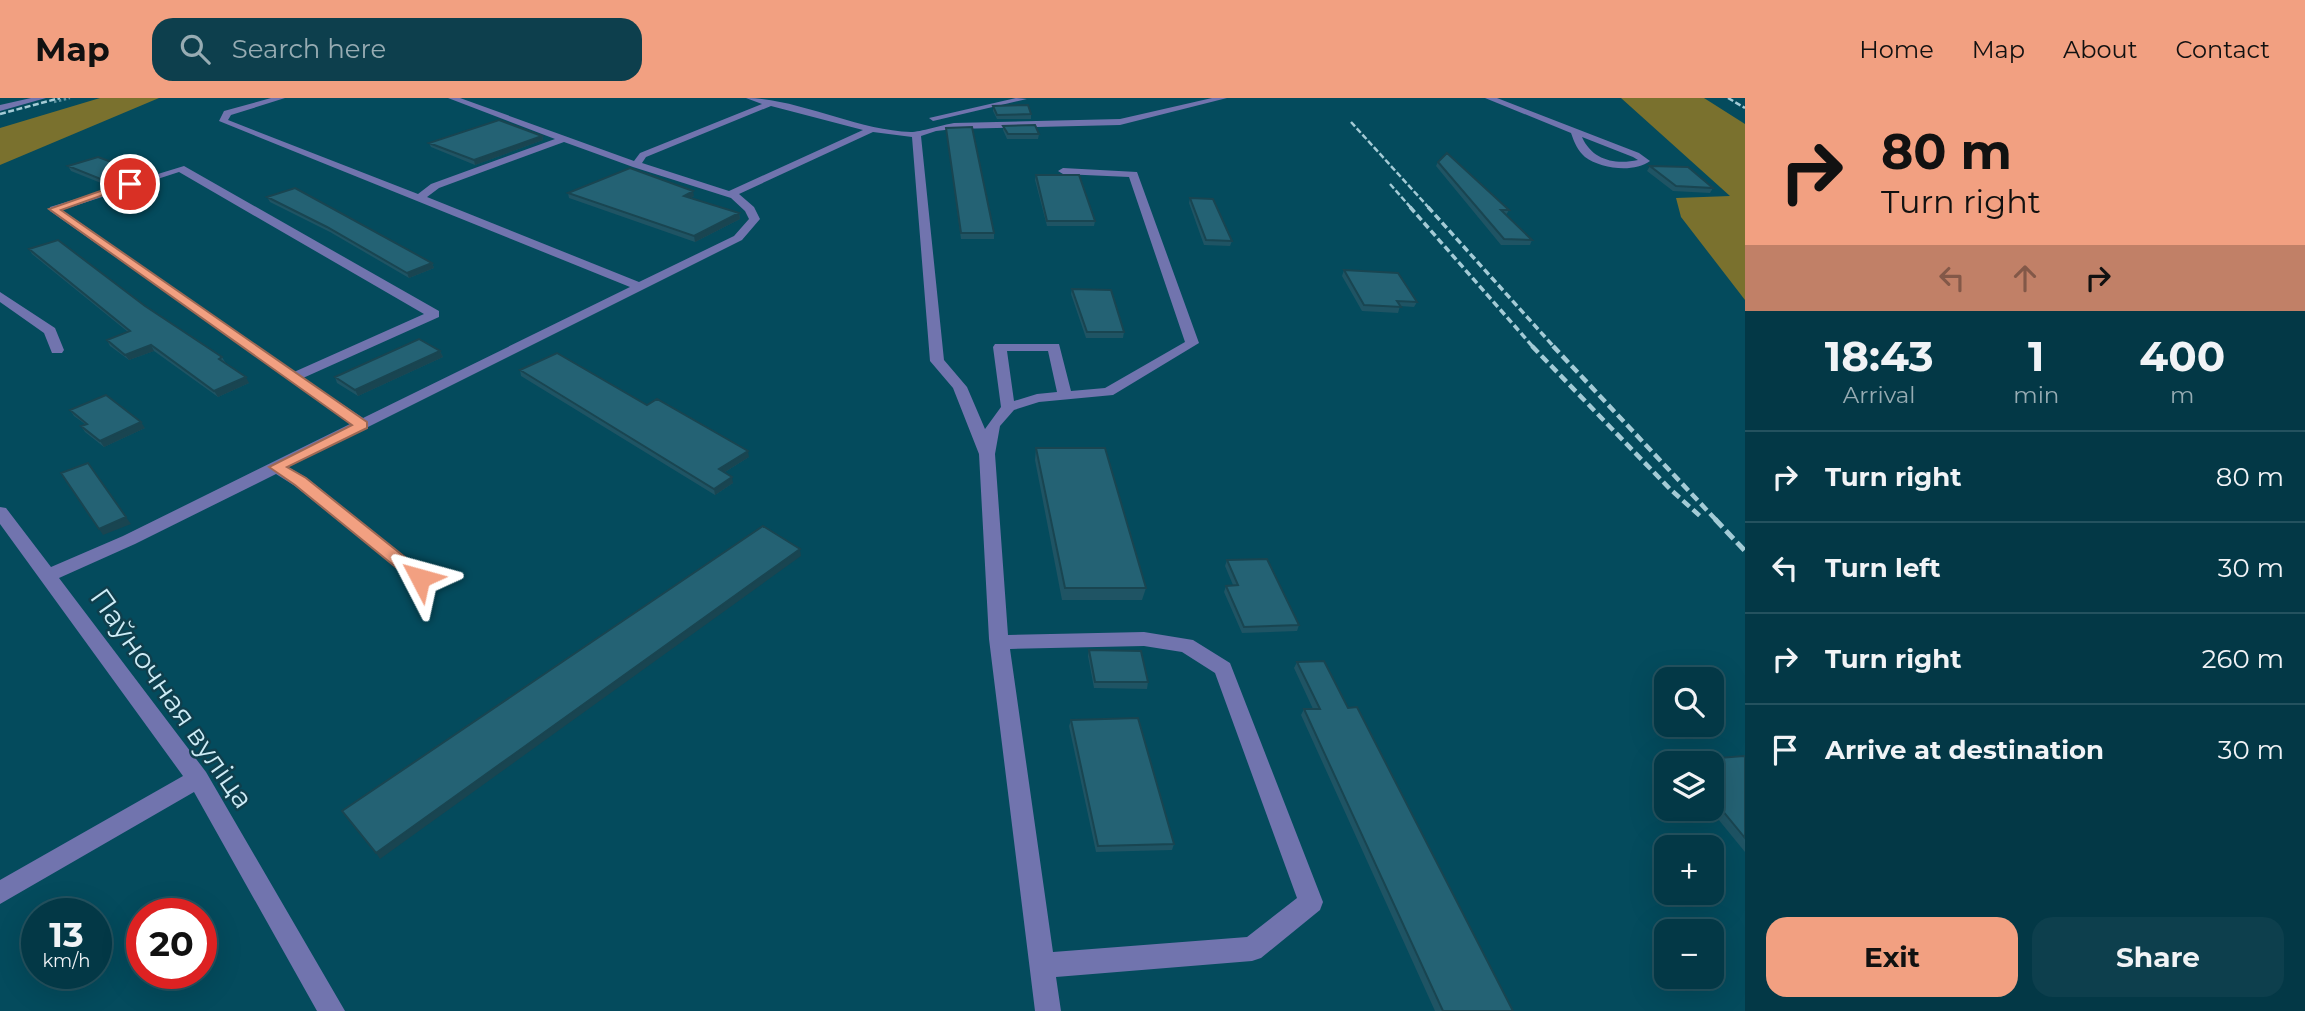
<!DOCTYPE html>
<html lang="en">
<head>
<meta charset="utf-8">
<style>
  :root { --surface:#033846; --page:#0d3f4d; --text:#f1f3f6; --muted:#97acb3; --line:#24525f; --accent:#f2a081 }
  body { margin:0; font-family:Montserrat,sans-serif; background:var(--page); color:var(--text); height:100vh; display:flex; flex-direction:column; font-size:26px; white-space:nowrap }
  * { box-sizing:border-box; margin:0 }
  p { font-size:23px; color:var(--muted) }
  .icon { flex:none; width:38px; height:38px; fill:none; stroke:currentColor; stroke-width:2; stroke-linecap:round; stroke-linejoin:round }
  .map { position:relative; flex:1; overflow:hidden }
  .sheet { display:flex; flex-direction:column; background:var(--surface); width:560px }
  .sheet>* { flex:none }
  .hud { background:#f2a081; color:#111; overflow:hidden }
  .fabs { position:absolute; left:1654px; top:569px; display:grid; gap:14px }
  .fabs a { display:grid; place-items:center; width:70px; height:70px; border-radius:14px; background:var(--surface); box-shadow:0 7px 28px #0002,0 0 0 2px var(--line); font-size:35px }
  .speed { position:absolute; left:21px; top:800px; display:flex; gap:14px; font-size:35px; font-weight:700; text-align:center }
  .speed>* { display:grid; place-content:center; width:91px; height:91px; border-radius:50%; background:var(--surface); box-shadow:0 7px 28px #0002,0 0 0 2px var(--line); line-height:1 }
  .speed small { font-size:18px; font-weight:400 }
  .speed .limit { border:10px solid #d22; background:#fff; color:#111 }
  .pin { position:absolute; display:grid; place-items:center; width:60px; height:60px; color:#fff; margin:-30px; border:4px solid #fff; border-radius:50%; box-shadow:0 2px 7px #0007 }
  .me { position:absolute; width:77px; margin:-38px; rotate:309deg; stroke-linejoin:round; filter:drop-shadow(0 0 5px #0008) }
  .turn { display:flex; align-items:center; gap:24px; height:147px; padding:0 21px; font-size:32px }
  .turn .icon { width:91px; height:91px; stroke-width:2.5 }
  .turn b { display:block; font-size:49px; line-height:60px }
  .lanes { display:flex; align-items:center; height:66px; padding:0 21px; background:#0003; justify-content:center; gap:35px; direction:ltr }
  .lanes .off { opacity:.35 }
  .eta { display:flex; justify-content:space-evenly; align-items:center; height:119px; text-align:center }
  .eta b { font-size:42px; font-weight:700; line-height:49px }
  .cta { display:flex; gap:14px; margin-top:auto; padding:14px 21px }
  .cta a { flex:1; height:80px; border-radius:21px; background:var(--accent); color:#111; font-size:28px; font-weight:700; line-height:80px; text-align:center }
  .cta a+a { background:var(--page); color:var(--text) }
  ul { padding:0; list-style:none }
  li { display:flex; align-items:center; gap:21px; height:91px; padding:0 21px; border-top:2px solid var(--line) }
  li div { flex:1 }
  li b { display:block; font-size:26px }
  li em { font-style:normal }
  header { display:flex; align-items:center; gap:42px; box-sizing:border-box; height:98px; padding:0 35px; background:var(--accent); color:#111 }
  header strong { font-size:33px }
  nav { display:flex; gap:38px; margin-inline-start:auto; font-size:24px }
  .search { width:490px; height:63px; background:var(--page); display:flex; align-items:center; gap:18px; box-sizing:border-box; padding:0 24px; border-radius:21px; color:var(--muted); font-size:26px }
  main { display:flex; flex:1; min-height:0 }
  .map>svg:first-child { display:block }
  .green { fill:#7a712e }
  .lines { fill:none; stroke-linecap:round; stroke-linejoin:round }
  .path { stroke:#5c91a0; stroke-width:2.5; stroke-dasharray:2.5 2.5; stroke-linecap:butt }
  .minor { fill:#7174ae; fill-rule:evenodd }
  .rail-far3 { stroke:#a4cbd6; stroke-width:2.5; stroke-dasharray:6 2.5; stroke-linecap:butt }
  .rail-far2 { stroke:#a4cbd6; stroke-width:3.5; stroke-dasharray:7 3.5; stroke-linecap:butt }
  .rail-far1 { stroke:#a4cbd6; stroke-width:4.5; stroke-dasharray:9 4.5; stroke-linecap:butt }
  .rail { stroke:#a4cbd6; stroke-width:5; stroke-dasharray:11 5; stroke-linecap:butt }
  .wall { fill:#1f5464 }
  .shaded-wall { fill:#194551 }
  .building { fill:#246274; stroke:#194551; stroke-width:2 }
  .route { fill:#f2a081; stroke:#9d6854; stroke-width:2 }
  .labels { text-anchor:middle; dominant-baseline:central; stroke-width:5; stroke-linejoin:round; paint-order:stroke }
  .near-street-label { font-size:28px; fill:#ceecf6; stroke:#0f3f4d }
</style>
</head>
<body>
<header>
<strong>Map</strong>
<div class="search"><svg class="icon" aria-label="search" viewBox="0 0 24 24"><circle cx="10" cy="10" r="6"/><path d="M15 15l6 6"/></svg>Search here</div>
<nav><a>Home</a><a>Map</a><a>About</a><a>Contact</a></nav>
</header>
<main>
<div class="map">
<svg width="1745" height="913" viewBox="0 0 1745 913">
  <rect width="100%" height="100%" fill="#044b5d"/>
  <!-- green -->
  <path class="green" d="M 100,0 L 159,0 L 0,67 L 0,30 Z
    M 1621,0 L 1704,0 L 1745,26 L 1745,202 L 1681,119 L 1676,100 L 1730,98 Z"/>
  <g class="lines">
    <!-- path -->
    <path class="path" d="M 54,4 L 70,0"/>
    <!-- minor -->
    <path class="minor" d="M 31,0 L 46,0 L 0,13 L 0,7 Z
      M 271,0 L 285,0 L 231,17 L 228,22 L 418,96 L 431,86 L 555,41 L 448,0 L 460,0 L 634,63 L 640,55 L 762,6 L 746,0 C 797,0 856,32 911,34 C 920,34 942,27 954,25 L 1120,21 L 1212,0 L 1227,0 L 1120,27 L 954,31 L 936,33 L 921,38 L 944,262 L 967,289 L 985,331 L 1001,309 L 993,249 L 995,246 L 1059,246 L 1071,293 L 1105,290 L 1185,244 L 1129,79 L 1063,76 L 1058,73 L 1063,70 L 1137,74 L 1199,245 L 1113,297 L 1039,304 L 1014,312 L 1000,328 L 995,356 L 1008,537 L 1144,534 L 1193,542 L 1230,565 L 1323,804 L 1320,812 L 1261,860 L 1252,863 L 1056,879 L 1061,913 L 1035,913 L 989,541 L 979,356 L 953,290 L 930,263 L 912,39 L 873,34 L 739,96 L 754,109 L 760,121 L 742,142 L 288,369 L 307,380 L 426,476 L 429,480 L 426,484 L 414,484 L 295,388 L 276,376 L 135,446 L 59,480 L 206,674 L 345,913 L 317,913 L 194,694 L 0,806 L 0,782 L 183,678 L 0,426 L 0,409 L 6,410 L 51,469 L 123,438 L 352,325 L 50,113 L 50,109 L 184,68 L 439,213 L 439,219 L 303,280 L 363,320 L 630,189 L 219,23 L 224,13 ZM 771,8 L 863,32 L 729,93 L 642,65 L 646,59 ZM 564,44 L 633,69 L 731,100 L 745,113 L 749,121 L 734,138 L 639,184 L 427,99 L 439,90 ZM 179,74 L 424,216 L 294,274 L 62,112 ZM 1007,253 L 1048,253 L 1057,294 L 1037,296 L 1014,303 ZM 1144,548 L 1182,554 L 1215,575 L 1297,800 L 1247,839 L 1053,854 L 1010,551 Z
      M 1016,0 L 1027,1 L 933,23 L 929,20 Z
      M 1485,0 L 1497,0 L 1639,55 L 1650,63 C 1634,75 1601,71 1585,59 C 1578,53 1574,44 1571,35 ZM 1582,39 L 1633,59 L 1638,62 C 1615,67 1592,62 1582,39 Z
      M 0,194 L 55,230 L 64,252 L 62,255 L 52,255 L 44,235 L 0,204 Z"/>
    <!-- rail-far3 -->
    <path class="rail-far3" d="M 1728,0 L 1745,10
      M 0,16 L 60,0
      M 1351,24 L 1430,111
      M 1390,86 L 1412,111"/>
    <!-- rail-far2 -->
    <path class="rail-far2" d="M 1410,109 L 1534,250
      M 1428,109 L 1555,250"/>
    <!-- rail-far1 -->
    <path class="rail-far1" d="M 1532,248 L 1670,391 L 1700,418
      M 1553,248 L 1717,423"/>
    <!-- rail -->
    <path class="rail" d="M 1715,421 L 1745,453"/>
  </g>
  <!-- wall -->
  <path class="wall" d="M 993,8 L 1031,16 L 1031,21 L 997,21 L 993,13 Z
    M 1003,28 L 1039,36 L 1038,41 L 1007,41 L 1003,32 Z
    M 946,30 L 994,135 L 994,141 L 961,141 Z
    M 542,38 L 543,42 L 475,67 L 431,49 L 429,45 Z
    M 1438,64 L 1509,112 L 1506,117 L 1532,142 L 1530,147 L 1501,147 L 1436,68 Z
    M 68,68 L 133,72 L 136,77 L 106,87 L 71,73 Z
    M 1650,68 L 1713,90 L 1710,95 L 1673,93 L 1647,73 Z
    M 1036,77 L 1095,123 L 1094,128 L 1047,128 L 1035,82 Z
    M 568,95 L 694,98 L 691,100 L 739,115 L 740,121 L 695,144 L 569,100 Z
    M 267,99 L 432,165 L 434,170 L 409,180 L 330,134 L 270,104 Z
    M 1190,100 L 1232,143 L 1230,148 L 1204,147 L 1189,105 Z
    M 29,151 L 145,208 L 222,259 L 225,264 L 249,285 L 218,299 L 154,253 L 129,262 L 110,248 L 107,242 L 128,234 L 32,156 Z
    M 1344,172 L 1417,204 L 1414,209 L 1400,208 L 1398,215 L 1362,213 L 1342,178 Z
    M 1072,191 L 1124,234 L 1123,240 L 1086,240 L 1071,196 Z
    M 440,253 L 443,259 L 358,298 L 337,285 L 335,279 Z
    M 520,272 L 647,307 L 749,359 L 725,374 L 733,385 L 715,397 L 521,278 Z
    M 70,312 L 145,330 L 104,349 L 85,334 L 81,328 L 85,326 L 74,318 Z
    M 1036,350 L 1146,490 L 1142,502 L 1062,502 L 1035,362 Z
    M 1227,462 L 1299,527 L 1297,533 L 1242,535 L 1224,494 L 1226,488 L 1233,487 L 1225,468 Z
    M 1089,552 L 1148,584 L 1147,591 L 1094,590 L 1088,558 Z
    M 1297,564 L 1348,610 L 1513,913 L 1435,913 L 1301,617 L 1304,611 L 1313,611 L 1294,570 Z
    M 1071,622 L 1174,746 L 1172,752 L 1096,754 L 1069,628 Z
    M 1745,659 L 1745,754 L 1709,710 L 1712,710 L 1712,665 L 1678,665 L 1680,663 Z"/>
  <!-- shaded-wall -->
  <path class="shaded-wall" d="M 542,38 L 543,42 L 475,67 L 474,62 Z
    M 133,72 L 136,77 L 106,87 L 103,82 Z
    M 693,93 L 694,98 L 685,103 L 684,98 Z
    M 739,115 L 740,121 L 695,144 L 694,138 Z
    M 432,165 L 434,170 L 409,180 L 407,175 Z
    M 151,247 L 154,253 L 129,262 L 125,257 Z
    M 440,253 L 443,259 L 358,298 L 355,292 Z
    M 246,279 L 249,285 L 218,299 L 214,293 Z
    M 141,324 L 145,330 L 104,349 L 100,343 Z
    M 748,353 L 749,359 L 720,377 L 719,371 Z
    M 732,379 L 733,385 L 715,397 L 714,391 Z
    M 126,419 L 131,426 L 103,437 L 99,431 Z
    M 800,451 L 801,458 L 380,761 L 376,755 Z"/>
  <!-- building -->
  <path class="building" d="M 1028,7 L 1031,16 L 997,17 L 993,8 Z
    M 499,22 L 542,38 L 474,62 L 429,45 Z
    M 1035,27 L 1039,36 L 1008,36 L 1003,28 Z
    M 972,29 L 994,135 L 961,135 L 946,30 Z
    M 1447,55 L 1509,112 L 1501,112 L 1532,142 L 1504,141 L 1438,64 Z
    M 98,59 L 133,72 L 103,82 L 68,68 Z
    M 1650,68 L 1688,69 L 1713,90 L 1676,88 Z
    M 630,70 L 693,93 L 684,98 L 739,115 L 694,138 L 568,95 Z
    M 1036,77 L 1079,77 L 1095,123 L 1047,123 Z
    M 295,90 L 432,165 L 407,175 L 327,129 L 267,99 Z
    M 1190,100 L 1213,101 L 1232,143 L 1206,142 Z
    M 58,142 L 145,208 L 222,259 L 219,261 L 246,279 L 214,293 L 151,247 L 125,257 L 107,242 L 130,233 L 29,151 Z
    M 1344,172 L 1398,175 L 1417,204 L 1397,203 L 1401,209 L 1364,207 Z
    M 1072,191 L 1111,192 L 1124,234 L 1087,234 Z
    M 419,241 L 440,253 L 355,292 L 335,279 Z
    M 557,255 L 647,307 L 657,301 L 748,353 L 719,371 L 732,379 L 714,391 L 520,272 Z
    M 106,297 L 141,324 L 100,343 L 81,328 L 87,326 L 70,312 Z
    M 1036,350 L 1105,350 L 1146,490 L 1065,490 Z
    M 88,365 L 126,419 L 99,431 L 61,375 Z
    M 763,428 L 800,451 L 376,755 L 342,713 Z
    M 1267,461 L 1299,527 L 1244,529 L 1226,488 L 1238,487 L 1227,462 Z
    M 1089,552 L 1141,553 L 1148,584 L 1095,584 Z
    M 1324,563 L 1348,610 L 1357,609 L 1513,913 L 1443,913 L 1304,611 L 1320,611 L 1297,564 Z
    M 1138,620 L 1174,746 L 1098,748 L 1071,622 Z
    M 1744,658 L 1745,659 L 1745,740 L 1712,700 L 1712,665 L 1682,665 L 1680,663 Z"/>
  <!-- route -->
  <path class="route" d="M 126,84 L 134,86 L 61,112 L 367,324 L 367,330 L 287,369 L 306,380 L 426,476 L 428,480 L 426,484 L 414,484 L 295,387 L 269,369 L 352,327 L 49,111 Z"/>
  <g class="labels">
    <!-- near-street labels -->
    <g class="near-street-label">
      <text transform="translate(172 600) rotate(55)">Паўночная вуліца</text>
    </g>
  </g>
</svg>
<div class="fabs">
<a><svg class="icon" aria-label="search" viewBox="0 0 24 24"><circle cx="10" cy="10" r="6"/><path d="M15 15l6 6"/></svg></a>
<a><svg class="icon" aria-label="layers" viewBox="0 0 24 24"><path d="M12 4l9 5-9 5-9-5zM3 14l9 5 9-5"/></svg></a>
<a>+</a>
<a>−</a>
</div>
<div class="speed"><div>13<small>km/h</small></div><div class="limit">20</div></div>
<div class="pin" style="left:130px;top:86px;background:#d93025"><svg class="icon" aria-label="arrive" viewBox="0 0 24 24"><path d="M6 21V4h12l-3 4 3 4H6"/></svg></div>
<svg class="me" style="left:420px;top:480px" viewBox="-20 -20 40 40"><path d="M0-17L14 15 0 8-14 15z" fill="#f2a081" stroke="#fff" stroke-width="4"/></svg>
</div>
<section class="sheet">
<div class="hud">
<div class="turn"><svg class="icon" aria-label="right" viewBox="0 0 24 24"><path d="M7 20v-9h11M14 6l5 5-5 5"/></svg><div><b>80 m</b>Turn right</div></div>
<div class="lanes"><svg class="icon off" aria-label="left" viewBox="0 0 24 24"><path d="M17 20v-9H6M10 6l-5 5 5 5"/></svg><svg class="icon off" aria-label="ahead" viewBox="0 0 24 24"><path d="M12 20V5M6 11l6-6 6 6"/></svg><svg class="icon" aria-label="right" viewBox="0 0 24 24"><path d="M7 20v-9h11M14 6l5 5-5 5"/></svg></div>
</div>
<div class="eta">
<div><b>18:43</b><p>Arrival</p></div>
<div><b>1</b><p>min</p></div>
<div><b>400</b><p>m</p></div>
</div>
<ul>
<li><svg class="icon" aria-label="right" viewBox="0 0 24 24"><path d="M7 20v-9h11M14 6l5 5-5 5"/></svg><div><b>Turn right</b></div><em>80 m</em></li>
<li><svg class="icon" aria-label="left" viewBox="0 0 24 24"><path d="M17 20v-9H6M10 6l-5 5 5 5"/></svg><div><b>Turn left</b></div><em>30 m</em></li>
<li><svg class="icon" aria-label="right" viewBox="0 0 24 24"><path d="M7 20v-9h11M14 6l5 5-5 5"/></svg><div><b>Turn right</b></div><em>260 m</em></li>
<li><svg class="icon" aria-label="arrive" viewBox="0 0 24 24"><path d="M6 21V4h12l-3 4 3 4H6"/></svg><div><b>Arrive at destination</b></div><em>30 m</em></li>
</ul>
<div class="cta"><a>Exit</a><a>Share</a></div>
</section>
</main>
</body>
</html>
